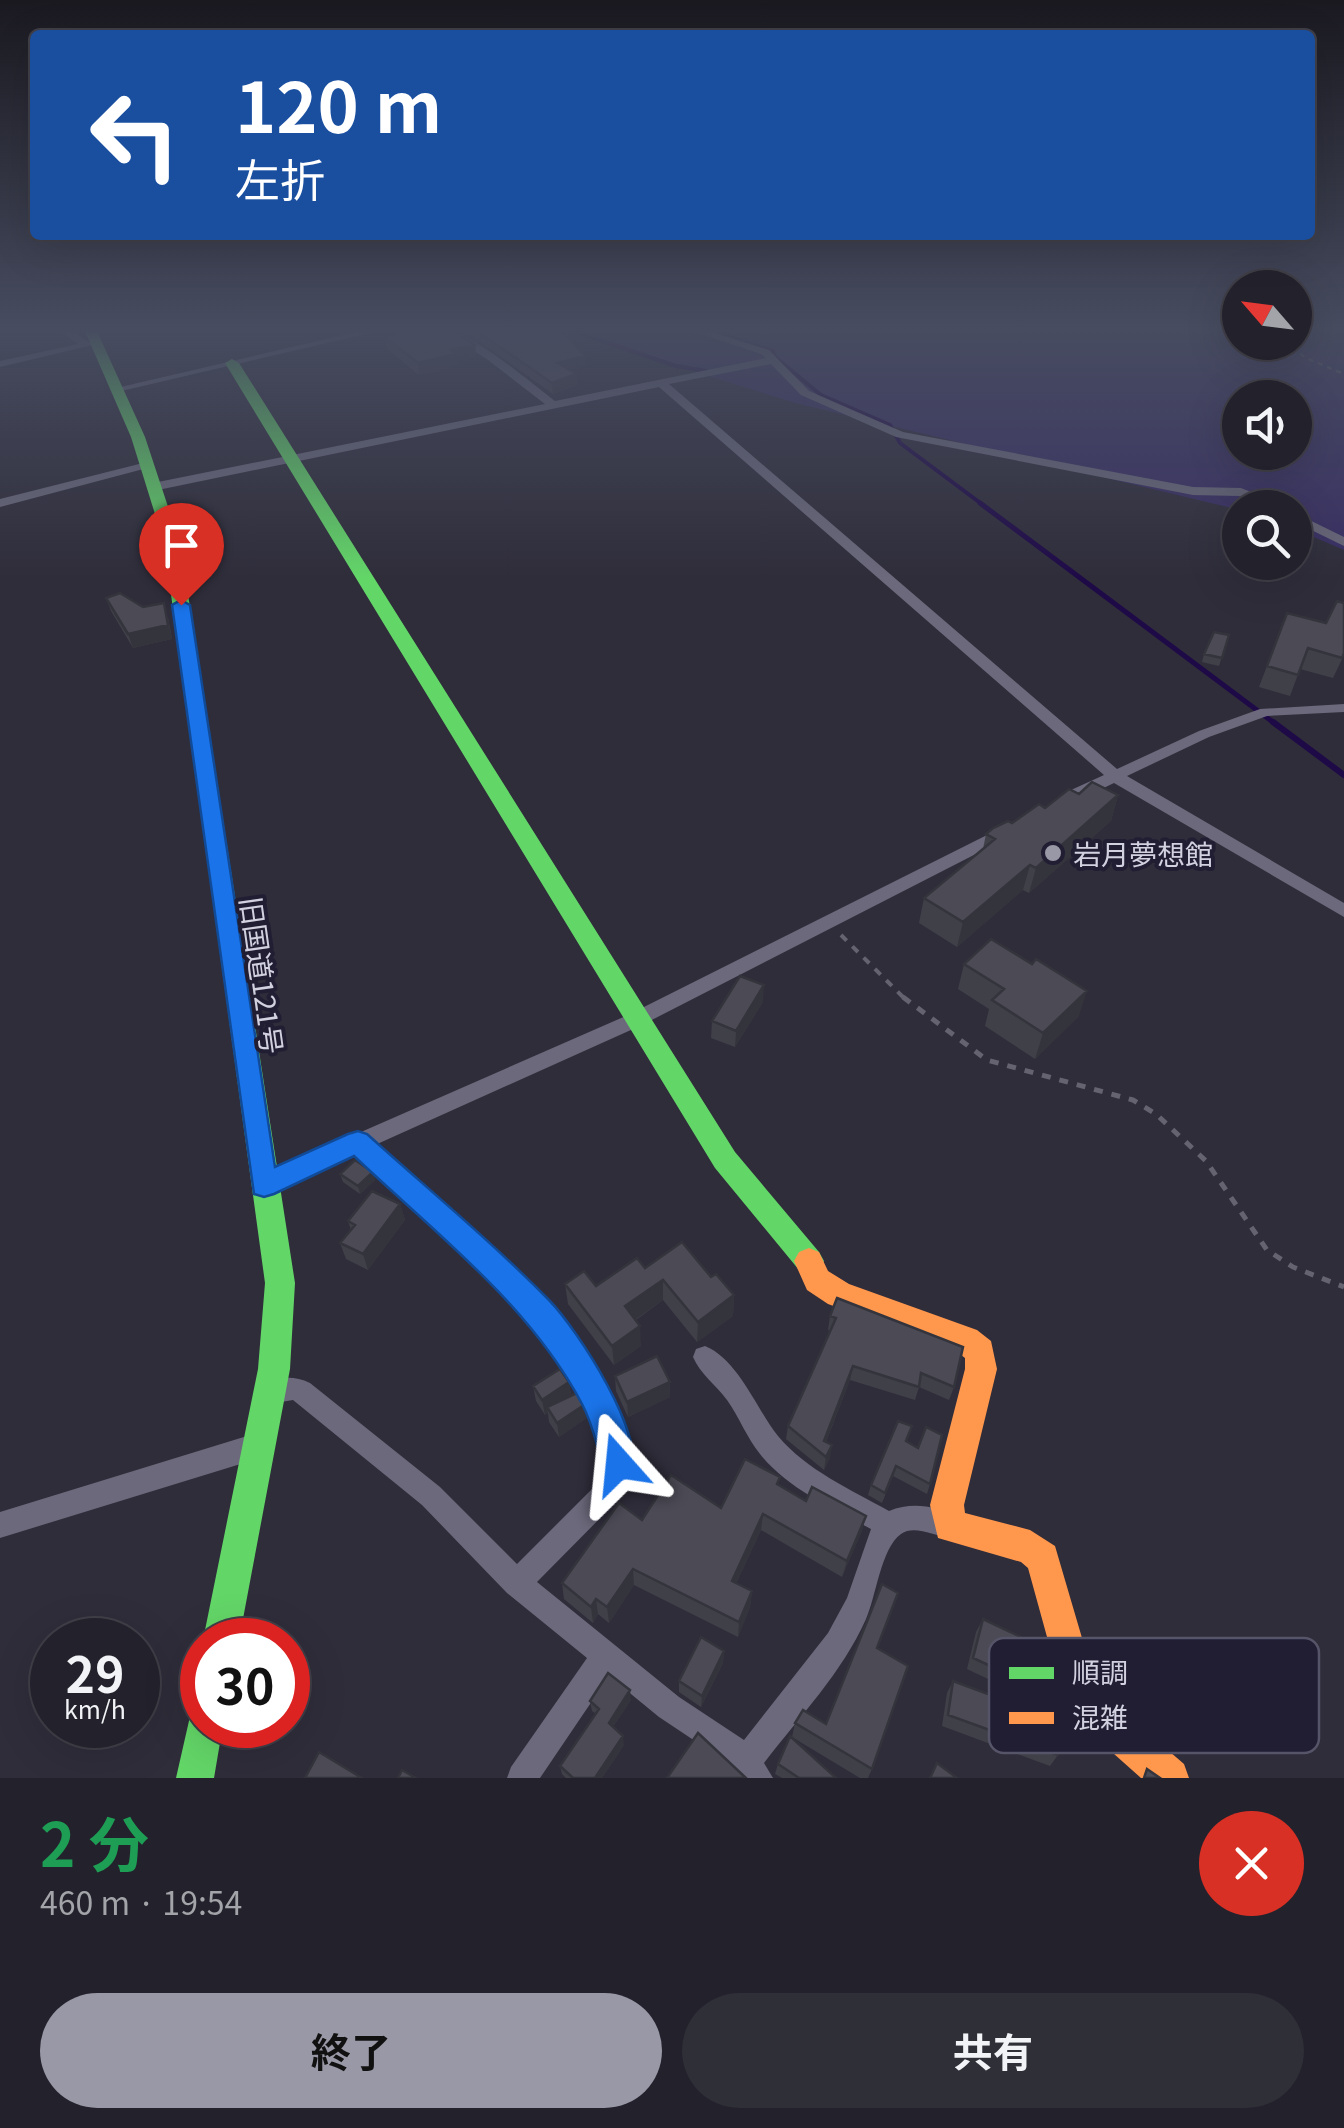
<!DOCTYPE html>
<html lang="ja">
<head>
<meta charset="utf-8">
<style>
  :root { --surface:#23222c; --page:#2f2f38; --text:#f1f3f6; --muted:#a3a4a9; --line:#403f48; --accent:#9998a6 }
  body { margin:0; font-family:Georgia,"Noto Sans JP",serif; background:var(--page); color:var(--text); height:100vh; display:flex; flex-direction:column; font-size:38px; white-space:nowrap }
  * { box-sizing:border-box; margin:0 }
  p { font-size:32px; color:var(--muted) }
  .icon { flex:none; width:55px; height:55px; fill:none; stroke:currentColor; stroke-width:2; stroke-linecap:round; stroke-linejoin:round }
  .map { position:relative; height:1778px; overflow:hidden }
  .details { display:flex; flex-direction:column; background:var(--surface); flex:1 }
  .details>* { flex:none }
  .banner { position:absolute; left:30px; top:30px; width:1285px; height:210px; border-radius:10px; box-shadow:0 10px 40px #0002,0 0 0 2px var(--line); background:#1a4fa0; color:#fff; overflow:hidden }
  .needle { width:65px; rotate:298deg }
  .buttons { position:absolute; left:1222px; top:270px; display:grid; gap:20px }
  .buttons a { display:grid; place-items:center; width:90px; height:90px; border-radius:50%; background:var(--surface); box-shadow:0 10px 40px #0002,0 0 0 2px var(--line); font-size:50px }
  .speed { position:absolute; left:30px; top:1618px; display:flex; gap:20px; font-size:50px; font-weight:700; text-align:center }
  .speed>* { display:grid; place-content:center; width:130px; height:130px; border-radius:50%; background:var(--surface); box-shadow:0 10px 40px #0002,0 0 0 2px var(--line); line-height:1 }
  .speed small { font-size:25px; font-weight:400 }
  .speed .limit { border:15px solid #d22; background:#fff; color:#111 }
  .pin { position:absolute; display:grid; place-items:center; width:85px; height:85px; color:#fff; margin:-102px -42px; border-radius:50% 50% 50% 0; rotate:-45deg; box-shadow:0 0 10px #0007 }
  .pin .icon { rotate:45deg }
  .me { position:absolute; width:110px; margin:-55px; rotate:342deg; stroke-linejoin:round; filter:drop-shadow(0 0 8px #0008) }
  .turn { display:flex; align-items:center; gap:35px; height:210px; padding:0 40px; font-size:45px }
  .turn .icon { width:130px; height:130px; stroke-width:2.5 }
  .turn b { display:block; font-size:70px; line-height:85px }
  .round { display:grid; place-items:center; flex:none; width:105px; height:105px; border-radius:52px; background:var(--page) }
  .headline { display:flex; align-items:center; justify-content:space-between; height:170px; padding:0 40px }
  h1 { font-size:60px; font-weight:700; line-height:75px; color:#1e9e55 }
  .primary-button { display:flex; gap:20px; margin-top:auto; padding:20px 40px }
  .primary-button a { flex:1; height:115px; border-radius:60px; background:var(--accent); color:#111; font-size:40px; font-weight:700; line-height:115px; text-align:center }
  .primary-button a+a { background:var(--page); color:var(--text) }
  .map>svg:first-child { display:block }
  .green { fill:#392f64; fill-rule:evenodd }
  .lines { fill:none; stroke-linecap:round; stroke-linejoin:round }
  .stream-far2 { stroke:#1f0a48; stroke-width:4 }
  .stream-far1 { stroke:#1f0a48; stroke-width:5 }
  .stream { stroke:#1f0a48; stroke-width:6 }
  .path-far2 { stroke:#656370; stroke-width:2.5; stroke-dasharray:5 5; stroke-linecap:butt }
  .path-far1 { stroke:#656370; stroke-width:4; stroke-dasharray:8 8; stroke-linecap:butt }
  .path { stroke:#656370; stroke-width:5; stroke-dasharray:9 9; stroke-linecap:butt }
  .street { fill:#6b697b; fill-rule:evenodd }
  .fast { fill:#63d668; fill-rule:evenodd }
  .slow { fill:#ff974d; fill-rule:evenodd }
  .wall { fill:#404049 }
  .shaded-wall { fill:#34343c }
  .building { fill:#4b4a55; stroke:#34343c; stroke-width:2.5 }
  .route { fill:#1a73e8; stroke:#114b97; stroke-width:2.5 }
  .poi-dot { fill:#9998a6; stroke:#211e34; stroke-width:4 }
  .labels { text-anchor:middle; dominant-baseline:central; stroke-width:8; stroke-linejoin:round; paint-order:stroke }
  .poi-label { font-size:28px; fill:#d2d1e0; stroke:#211e34; text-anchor:start }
  .street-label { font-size:28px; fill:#d2d1e0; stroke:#211e34 }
  .key { fill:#211e34; stroke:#565468; stroke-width:2.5 }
  .key-label { font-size:28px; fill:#d2d1e0 }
</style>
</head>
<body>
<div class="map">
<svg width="1344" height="1778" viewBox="0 0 1344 1778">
  <rect width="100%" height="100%" fill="#2f2d3a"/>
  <!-- green -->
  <path class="green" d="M 581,329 L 1240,329 L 1240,342 L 1295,342 L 1295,329 L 1344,329 L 1344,550 L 1295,529 L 1295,508 L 1240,510 L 795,403 L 647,357 ZM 1240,398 L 1295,398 L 1295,452 L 1240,452 Z"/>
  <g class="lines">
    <!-- stream-far2 -->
    <path class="stream-far2" d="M 567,329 L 676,366 L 706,371
      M 706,329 L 773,351 L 775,357 L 821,395 L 890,425 L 900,443 L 983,505"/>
    <!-- stream-far1 -->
    <path class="stream-far1" d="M 980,503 L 1277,725"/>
    <!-- stream -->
    <path class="stream" d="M 1273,722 L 1344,775"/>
    <!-- path-far2 -->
    <path class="path-far2" d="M 1284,342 L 1306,358 L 1344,374"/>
    <!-- path-far1 -->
    <path class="path-far1" d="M 841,935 L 906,1000"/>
    <!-- path -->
    <path class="path" d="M 903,997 L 987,1060 L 1133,1100 L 1156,1114 L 1206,1161 L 1267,1250 L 1293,1267 L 1344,1287"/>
    <!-- street -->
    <path class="street" d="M 57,329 L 69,329 L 89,342 L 96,340 L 101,343 L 0,367 L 0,361 L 78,344 Z
      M 369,329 L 387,329 L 117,392 L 112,389 Z
      M 440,329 C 469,329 530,382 555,401 L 766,358 L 761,354 L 687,329 L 702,329 L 769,350 L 809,391 L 903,432 L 1193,487 L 1241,488 L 1284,505 L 1286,508 L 1268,508 L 1239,496 L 1193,495 L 896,437 L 801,395 L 771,364 L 669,384 L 1117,769 L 1199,731 L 1260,709 L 1344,704 L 1344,712 L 1267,716 L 1209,737 L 1127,776 L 1344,903 L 1344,917 L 1114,783 L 1083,798 L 1071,798 L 1069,794 L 1071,790 L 1104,775 L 659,387 L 153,491 L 147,487 L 153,483 L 545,404 L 488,360 Z
      M 147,462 L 151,463 L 151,467 L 0,507 L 0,499 Z
      M 1295,513 L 1344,537 L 1344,546 L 1295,522 Z
      M 1005,826 L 1011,828 L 1013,832 L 1011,836 L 642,1025 L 375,1145 L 550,1306 L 602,1384 L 627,1437 L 632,1464 L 621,1497 L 537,1582 L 679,1697 L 744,1740 L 828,1633 L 847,1598 L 871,1529 C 833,1509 787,1488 760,1454 C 747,1438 739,1417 727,1400 C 716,1385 700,1374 693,1357 L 696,1349 L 705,1346 C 738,1359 757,1410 778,1436 C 806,1470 852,1490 889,1511 C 914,1501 936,1507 959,1517 L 963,1526 L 959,1535 C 941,1543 918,1522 901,1534 C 881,1548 876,1597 866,1619 C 842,1673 800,1716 764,1763 L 773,1778 L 738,1778 L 722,1759 L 659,1717 L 609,1676 L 540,1778 L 507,1778 L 511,1767 L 587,1658 L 507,1593 L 422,1505 L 293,1400 L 270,1404 L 261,1400 L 258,1392 L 261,1384 C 279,1377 293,1375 310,1383 L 440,1487 L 517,1564 L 601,1480 L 606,1464 L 602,1438 L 584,1400 L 534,1322 L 356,1154 L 264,1194 L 256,1192 L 253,1185 L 256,1178 L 628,1015 Z
      M 260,1432 L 269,1436 L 273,1445 L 269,1454 L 260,1458 L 0,1538 L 0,1512 Z"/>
    <!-- fast -->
    <path class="fast" d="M 84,329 L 96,329 L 145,437 L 180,543 L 295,1283 L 290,1369 L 239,1640 L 203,1640 L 258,1369 L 265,1283 L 164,543 L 131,437 Z
      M 232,359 L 239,363 L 735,1152 L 819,1252 L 824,1261 L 819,1270 L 809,1274 L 799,1270 L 715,1168 L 225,363 Z
      M 202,1707 L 202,1725 L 223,1725 L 214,1778 L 176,1778 L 191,1712 Z"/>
    <!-- slow -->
    <path class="slow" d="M 809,1248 L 819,1252 L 828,1271 L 849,1284 L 977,1330 L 991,1341 L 997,1369 L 964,1505 L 965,1513 L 1030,1530 L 1055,1546 L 1097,1689 L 1184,1764 L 1189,1778 L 1141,1778 L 1068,1713 L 1028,1568 L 1021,1562 L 938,1538 L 930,1505 L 965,1369 L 965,1358 L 956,1351 L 828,1304 L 807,1290 L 794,1261 L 799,1252 Z"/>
  </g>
  <!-- wall -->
  <path class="wall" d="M 451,329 L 570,329 L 561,333 L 585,356 L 586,366 L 570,370 L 576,374 L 577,385 L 553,394 L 469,334 Z
    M 385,337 L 475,345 L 476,357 L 457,361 L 458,366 L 419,375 L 387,349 Z
    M 106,598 L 143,607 L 168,617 L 172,639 L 133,648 L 111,611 Z
    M 1287,613 L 1344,655 L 1333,678 L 1300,669 L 1290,696 L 1259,687 Z
    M 1229,635 L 1219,666 L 1202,662 L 1204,654 Z
    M 1079,794 L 1118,795 L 1111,821 L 1029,893 L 1023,890 L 957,947 L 919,923 L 924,898 L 983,849 L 986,834 Z
    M 964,964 L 1079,1016 L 1035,1059 L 985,1026 L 989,1009 L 958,989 Z
    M 763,1002 L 735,1047 L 711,1038 L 712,1021 Z
    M 373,1172 L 375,1180 L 360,1194 L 343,1182 L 340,1174 Z
    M 400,1204 L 405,1220 L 368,1270 L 346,1259 L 340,1243 L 351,1230 L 348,1221 Z
    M 645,1268 L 711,1277 L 734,1295 L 733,1316 L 697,1342 L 663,1300 L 636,1320 L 641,1346 L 614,1365 L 568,1304 L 565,1284 L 596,1286 Z
    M 837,1298 L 954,1387 L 949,1400 L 919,1387 L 915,1400 L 850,1380 L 826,1442 L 830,1458 L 824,1470 L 786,1439 L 788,1426 L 830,1331 L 828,1330 L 830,1316 Z
    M 615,1376 L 670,1382 L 670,1397 L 628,1417 L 616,1391 Z
    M 569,1382 L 571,1396 L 588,1417 L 559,1437 L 549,1422 L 548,1413 L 545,1415 L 536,1401 L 533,1386 Z
    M 906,1442 L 930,1484 L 927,1494 L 893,1476 L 882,1503 L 868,1495 L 871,1485 Z
    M 779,1485 L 806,1501 L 866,1516 L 861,1533 L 842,1577 L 761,1530 L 736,1584 L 752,1591 L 750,1607 L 738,1637 L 634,1585 L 609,1623 L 598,1614 L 593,1623 L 564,1599 L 562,1583 L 642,1520 L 721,1508 Z
    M 983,1619 L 1012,1676 L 1005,1687 L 967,1669 L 976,1632 Z
    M 877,1649 L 872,1769 L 868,1778 L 860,1778 L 792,1737 L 795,1723 L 826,1724 Z
    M 724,1651 L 723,1663 L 701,1707 L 679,1692 L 679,1681 Z
    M 953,1681 L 1058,1755 L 1050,1766 L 942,1726 L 947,1693 Z
    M 631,1700 L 613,1727 L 624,1745 L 602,1778 L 566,1778 L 562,1774 L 560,1766 L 596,1714 L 592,1711 L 590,1701 Z
    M 778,1764 L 836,1778 L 782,1778 L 775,1774 Z"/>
  <!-- shaded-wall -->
  <path class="shaded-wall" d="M 549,329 L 570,329 L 570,330 L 550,337 Z
    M 475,345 L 476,357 L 457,361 L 458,366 L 419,375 L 418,363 L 451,350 Z
    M 585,356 L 586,366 L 559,373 L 558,363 Z
    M 576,374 L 577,385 L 553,394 L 552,383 Z
    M 164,603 L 172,639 L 133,648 L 128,634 Z
    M 1118,795 L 1111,821 L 1029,893 L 1036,868 Z
    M 1030,865 L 1023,890 L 957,947 L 963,922 Z
    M 764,985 L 763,1002 L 735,1047 L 736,1031 Z
    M 1087,991 L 1079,1016 L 1035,1059 L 1043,1033 Z
    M 373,1172 L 375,1180 L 360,1194 L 358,1186 Z
    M 400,1204 L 405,1220 L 368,1270 L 363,1254 Z
    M 663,1280 L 663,1300 L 626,1326 L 625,1306 Z
    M 734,1295 L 733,1316 L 697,1342 L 698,1322 Z
    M 640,1326 L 641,1346 L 614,1365 L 612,1346 Z
    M 853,1366 L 850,1380 L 821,1454 L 824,1441 Z
    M 569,1382 L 571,1397 L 547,1407 L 548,1413 L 545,1415 L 542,1400 Z
    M 670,1382 L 670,1397 L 628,1417 L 627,1402 Z
    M 587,1403 L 588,1417 L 559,1437 L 557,1423 Z
    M 832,1445 L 830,1458 L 824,1470 L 826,1457 Z
    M 763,1514 L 761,1530 L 730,1597 L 732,1581 Z
    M 866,1516 L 861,1533 L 842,1577 L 847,1561 Z
    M 633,1569 L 634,1585 L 609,1623 L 607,1607 Z
    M 752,1591 L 750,1607 L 738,1637 L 739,1622 Z
    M 596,1599 L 598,1614 L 593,1623 L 591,1607 Z
    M 724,1651 L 723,1663 L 701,1707 L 702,1696 Z
    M 630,1690 L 631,1700 L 610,1732 L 609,1723 Z
    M 623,1736 L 624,1745 L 602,1778 L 595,1778 Z"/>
  <!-- building -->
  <path class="building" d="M 421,329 L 450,329 L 475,345 L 451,350 L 456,354 L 418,363 L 385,337 Z
    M 474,329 L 553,329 L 568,337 L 585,356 L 558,363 L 576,374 L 552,383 Z
    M 120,593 L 143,607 L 164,603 L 168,625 L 128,634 L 106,598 Z
    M 1337,601 L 1344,603 L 1344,653 L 1342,658 L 1308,648 L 1298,675 L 1267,666 L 1287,613 L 1326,623 Z
    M 1214,632 L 1229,635 L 1222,658 L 1204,654 Z
    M 1092,782 L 1118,795 L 1036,868 L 1030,865 L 963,922 L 924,898 L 995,839 L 986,834 L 993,828 L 1008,821 L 1012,823 L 1039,804 L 1045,808 L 1069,789 L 1079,794 Z
    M 991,939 L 1032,964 L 1036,959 L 1087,991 L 1043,1033 L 992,1000 L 1004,989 L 964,964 Z
    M 740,976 L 764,985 L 736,1031 L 712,1021 Z
    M 355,1160 L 373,1172 L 358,1186 L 340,1174 Z
    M 372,1191 L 400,1204 L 363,1254 L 340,1243 L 355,1225 L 348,1221 Z
    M 682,1242 L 711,1277 L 716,1274 L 734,1295 L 698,1322 L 663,1280 L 625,1306 L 640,1326 L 612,1346 L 565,1284 L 584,1271 L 596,1286 L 637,1258 L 645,1268 Z
    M 837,1298 L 963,1347 L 954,1387 L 921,1373 L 919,1387 L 853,1366 L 824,1441 L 832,1445 L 826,1457 L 788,1426 L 836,1318 L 830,1316 Z
    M 657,1356 L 670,1382 L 627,1402 L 615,1376 Z
    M 560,1369 L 569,1382 L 542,1400 L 533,1386 Z
    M 581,1391 L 587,1403 L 557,1423 L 547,1407 Z
    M 898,1421 L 912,1426 L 906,1441 L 918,1448 L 926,1427 L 942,1435 L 930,1484 L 896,1466 L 885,1493 L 871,1485 Z
    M 745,1459 L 780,1477 L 777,1484 L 806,1501 L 812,1487 L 866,1516 L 847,1561 L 763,1514 L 732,1581 L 752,1591 L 739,1622 L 633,1569 L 607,1607 L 596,1599 L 591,1607 L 562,1583 L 619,1503 L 642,1520 L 671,1475 L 721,1508 Z
    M 882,1584 L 898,1593 L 877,1648 L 908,1666 L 872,1769 L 795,1723 L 803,1710 L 826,1724 Z
    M 983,1619 L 1021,1637 L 1012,1676 L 973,1658 Z
    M 701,1637 L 724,1651 L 702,1696 L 679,1681 Z
    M 608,1673 L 630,1690 L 609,1723 L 623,1736 L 595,1778 L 573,1778 L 560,1766 L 599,1709 L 590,1701 Z
    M 953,1681 L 1061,1721 L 1058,1755 L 948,1715 Z
    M 698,1733 L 746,1778 L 667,1778 Z
    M 790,1736 L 836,1778 L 799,1778 L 778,1764 Z
    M 319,1752 L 362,1778 L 305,1778 Z
    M 937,1763 L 957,1778 L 930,1778 Z
    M 1147,1769 L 1160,1778 L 1144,1778 Z
    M 402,1770 L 416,1778 L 398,1778 Z"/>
  <!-- sky -->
  <linearGradient id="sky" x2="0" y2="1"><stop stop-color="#1a1920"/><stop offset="0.57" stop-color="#474c60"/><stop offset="1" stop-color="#474c60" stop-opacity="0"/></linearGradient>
  <rect width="1344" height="578" fill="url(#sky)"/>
  <!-- route -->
  <path class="route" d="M 181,600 L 190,605 L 275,1167 L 348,1134 L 358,1131 L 367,1134 C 428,1189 492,1242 549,1300 C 578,1330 647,1436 631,1476 L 619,1481 L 607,1476 C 597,1452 595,1428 582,1404 C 529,1304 435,1233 354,1156 L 274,1194 L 264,1197 L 254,1194 L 172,605 Z"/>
  <!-- markers -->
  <circle class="poi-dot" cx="1053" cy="853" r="10"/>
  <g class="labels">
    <!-- poi labels -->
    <g class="poi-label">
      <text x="1073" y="853">岩月夢想館</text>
    </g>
    <!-- street labels -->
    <g class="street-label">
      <text transform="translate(263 975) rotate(82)">旧国道121号</text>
    </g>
  </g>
  <!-- legend -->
  <rect x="989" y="1638" width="330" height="115" rx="15" class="key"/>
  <rect x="1009" y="1667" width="45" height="12" fill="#63d668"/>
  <rect x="1009" y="1712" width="45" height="12" fill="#ff974d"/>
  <g class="key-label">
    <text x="1072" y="1683">順調</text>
    <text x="1072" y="1728">混雑</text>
  </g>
</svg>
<div class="buttons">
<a><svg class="needle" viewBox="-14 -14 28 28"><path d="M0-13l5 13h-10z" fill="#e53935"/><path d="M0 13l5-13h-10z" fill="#a3a4a9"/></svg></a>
<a><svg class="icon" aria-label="sound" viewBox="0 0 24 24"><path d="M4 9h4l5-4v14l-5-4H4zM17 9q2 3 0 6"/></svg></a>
<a><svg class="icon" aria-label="search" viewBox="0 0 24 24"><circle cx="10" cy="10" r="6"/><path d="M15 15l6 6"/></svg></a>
</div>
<div class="speed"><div>29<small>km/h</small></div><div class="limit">30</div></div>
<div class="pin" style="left:181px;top:605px;background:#d93025"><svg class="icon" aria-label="arrive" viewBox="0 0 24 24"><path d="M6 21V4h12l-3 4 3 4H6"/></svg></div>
<svg class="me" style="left:619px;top:1464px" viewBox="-20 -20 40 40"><path d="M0-17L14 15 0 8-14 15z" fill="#1a73e8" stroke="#fff" stroke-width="4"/></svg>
<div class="banner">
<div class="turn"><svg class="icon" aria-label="left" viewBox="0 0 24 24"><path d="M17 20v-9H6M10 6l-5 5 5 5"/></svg><div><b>120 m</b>左折</div></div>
</div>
</div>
<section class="details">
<div class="headline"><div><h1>2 分</h1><p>460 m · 19:54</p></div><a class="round" style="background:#d93025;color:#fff"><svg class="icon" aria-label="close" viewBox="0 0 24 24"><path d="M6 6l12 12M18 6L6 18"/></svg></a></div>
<div class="primary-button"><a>終了</a><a>共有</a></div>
</section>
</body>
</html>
